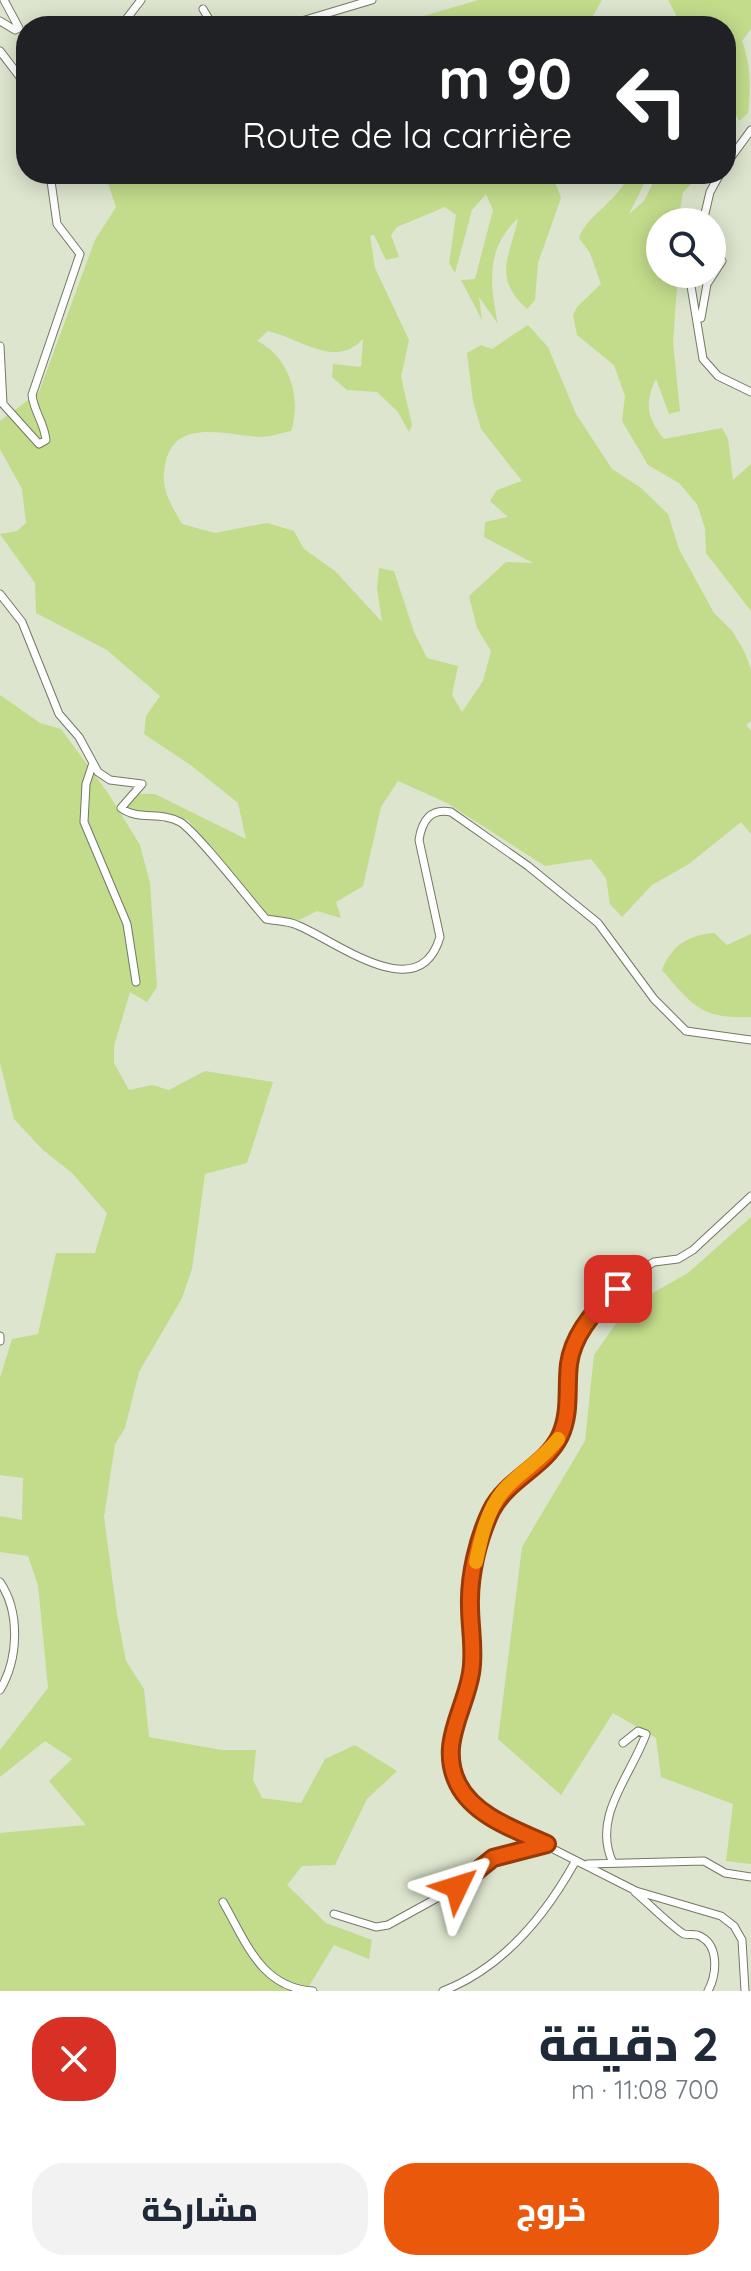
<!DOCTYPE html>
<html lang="ar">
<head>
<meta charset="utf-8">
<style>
  :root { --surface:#fff; --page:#f2f2f3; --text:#1f2937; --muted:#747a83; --accent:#ea580c }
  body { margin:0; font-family:Quicksand,Cairo,sans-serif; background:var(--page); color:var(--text); direction:rtl; height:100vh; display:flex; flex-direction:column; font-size:30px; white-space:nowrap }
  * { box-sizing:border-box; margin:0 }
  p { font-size:26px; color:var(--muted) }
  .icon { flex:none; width:44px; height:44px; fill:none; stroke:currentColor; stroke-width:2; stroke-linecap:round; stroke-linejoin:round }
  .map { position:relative; height:1991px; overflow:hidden; direction:ltr }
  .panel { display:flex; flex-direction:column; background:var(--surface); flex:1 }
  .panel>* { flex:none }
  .banner { position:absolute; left:16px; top:16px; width:720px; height:168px; border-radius:32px; box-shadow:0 4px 20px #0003; direction:rtl; background:#202124; color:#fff; overflow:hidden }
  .fabs { position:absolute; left:646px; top:208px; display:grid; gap:16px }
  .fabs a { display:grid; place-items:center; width:80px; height:80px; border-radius:50%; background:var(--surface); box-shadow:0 4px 20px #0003; font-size:40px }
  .pin { position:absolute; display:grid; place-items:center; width:68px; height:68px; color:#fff; margin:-34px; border-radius:16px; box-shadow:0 4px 12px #0006 }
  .me { position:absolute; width:88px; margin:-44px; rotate:49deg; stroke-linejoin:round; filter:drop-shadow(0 0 6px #0008) }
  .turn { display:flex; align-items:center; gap:28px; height:168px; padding:0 32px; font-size:36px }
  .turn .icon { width:104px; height:104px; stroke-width:2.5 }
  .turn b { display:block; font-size:56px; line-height:68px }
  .round { display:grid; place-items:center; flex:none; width:84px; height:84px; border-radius:32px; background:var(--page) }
  .summary { display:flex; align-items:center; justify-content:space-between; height:136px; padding:0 32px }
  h1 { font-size:48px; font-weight:800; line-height:60px }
  .button { display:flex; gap:16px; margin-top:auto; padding:16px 32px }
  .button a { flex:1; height:92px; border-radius:32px; background:var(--accent); color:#fff; font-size:32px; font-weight:800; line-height:92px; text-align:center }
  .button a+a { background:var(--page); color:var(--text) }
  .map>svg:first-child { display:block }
  .green { fill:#c2dc8b }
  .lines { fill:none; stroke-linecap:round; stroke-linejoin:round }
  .minor-casing { stroke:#727965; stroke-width:9 }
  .minor { stroke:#fff; stroke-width:7 }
  .route-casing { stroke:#983908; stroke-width:20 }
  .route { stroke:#ea580c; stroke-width:14 }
  .slow { stroke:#f59e0b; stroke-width:14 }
</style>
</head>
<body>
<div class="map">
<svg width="751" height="1991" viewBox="0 0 751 1991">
  <rect width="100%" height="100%" fill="#dde5ce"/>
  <!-- green -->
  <path class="green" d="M 478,0 L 602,0 L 587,26 L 390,26 Z
    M 668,0 L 751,0 L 751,29 L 742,41 C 751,67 751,86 748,113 L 739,121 L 726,94 L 726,26 L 682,26 Z
    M 105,174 L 552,174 L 561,198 L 538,263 L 535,300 L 527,309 C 491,276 511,256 518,218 C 485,250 490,283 498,324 L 479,297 L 482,320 L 461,280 L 475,279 L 493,210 L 486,194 L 472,210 L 455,273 L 449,263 L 456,215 L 445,207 L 397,227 L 391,235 L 399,257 L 386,260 L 374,235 L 370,236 L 375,268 L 409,340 L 401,377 L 412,425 L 409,432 L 398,412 L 377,392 L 347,390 L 332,377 L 333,364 L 361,367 L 363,339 C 335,369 302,339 268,331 L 257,341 C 289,356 302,398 291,431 C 281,433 270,437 260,437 C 227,435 176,418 166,461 C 159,487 170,503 182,524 L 215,533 L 267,523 L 294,531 L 304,549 L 335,571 L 382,622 L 377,588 L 379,568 L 394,571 L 414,632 L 427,658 L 458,666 L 452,695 L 462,712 L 483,681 L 491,651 L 477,628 L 469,596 L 506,562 L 533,563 L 484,537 L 485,522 L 508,517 L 490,501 L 497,490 L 522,481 L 481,429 L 473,401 L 467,353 L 481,345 L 492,349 L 528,325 L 548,347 L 576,414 L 612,469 L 641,488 L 668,514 L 679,549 L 714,613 L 733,632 L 745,653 L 751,670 L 751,721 L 746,725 L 751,731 L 751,834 L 741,822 L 689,864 L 652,885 L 622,917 L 610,904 L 606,878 L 591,859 L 545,866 L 447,803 L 398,781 L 381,807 L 363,886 L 336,902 L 341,918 L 317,911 L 299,920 L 269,917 L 188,820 C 169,814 141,816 127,807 L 139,794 L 155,794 L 246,839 L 238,803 L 192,766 L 144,734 L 146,716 L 160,696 L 107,650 L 36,613 L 35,583 L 0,534 L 17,531 L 26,523 L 22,489 L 0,449 L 0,421 L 39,392 L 95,240 L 116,207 Z
    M 629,174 L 649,174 L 629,214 L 644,201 L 657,174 L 701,174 L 683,192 L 678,222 L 660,222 L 660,274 L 678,274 L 673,342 L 680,411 L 669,414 L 656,379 C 644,403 647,418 664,439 L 722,428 L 728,439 L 733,480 L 751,464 L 751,611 L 706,553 L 705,528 L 697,504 L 679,483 L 648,465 L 622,421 L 625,396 L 614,365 L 577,335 L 573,315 L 577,307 L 601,284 L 590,253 L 579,238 C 588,213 618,202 629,174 Z
    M 0,695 L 40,723 L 61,729 L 108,793 L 140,845 L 150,883 L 157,987 L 147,1002 L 130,992 L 114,1046 L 114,1063 L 129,1090 L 152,1085 L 169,1090 L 205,1071 L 273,1082 L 247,1163 L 205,1174 L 192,1269 L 182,1298 L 139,1372 L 125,1428 L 115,1444 L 104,1517 L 117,1614 L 126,1661 L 144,1689 L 149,1737 L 221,1750 L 256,1750 L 253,1780 L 262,1798 L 301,1803 L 325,1759 L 355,1745 L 397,1771 L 367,1799 L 335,1865 L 302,1866 L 287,1885 L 326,1923 L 372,1940 L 369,1959 L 334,1945 L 306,1991 L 0,1991 L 0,1833 L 86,1825 L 49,1781 L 72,1759 L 45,1741 L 0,1777 L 0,1750 L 48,1688 L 38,1585 L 28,1556 L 0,1552 L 0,1516 L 22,1520 L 23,1478 L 0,1475 L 0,1378 L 12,1339 L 38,1334 L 56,1253 L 95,1253 L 107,1213 L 72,1173 L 43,1150 L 14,1119 L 0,1063 Z
    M 714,933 L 727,945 L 751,934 L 751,1017 C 701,1019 693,1006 662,970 C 671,946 688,935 714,933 Z
    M 751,1217 L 751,1864 L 726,1861 L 733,1804 L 661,1777 L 656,1738 L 613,1713 L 561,1795 L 498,1739 L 522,1547 L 585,1441 L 594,1355 L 628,1307 L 688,1273 Z"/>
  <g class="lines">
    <!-- minor casing -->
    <g class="minor-casing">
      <path id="minor" d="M 203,9 L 213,26
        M 0,21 L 15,30 L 19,28 L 4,0
        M 121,26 L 141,0
        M 285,26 L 372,0
        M 0,51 L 20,77 L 26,107
        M 726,164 L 751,130
        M 703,222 L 710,192 L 720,174
        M 689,274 L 703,359 L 718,376 L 751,392
        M 701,318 L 707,284 L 722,261
        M 0,346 L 3,404 L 39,444 L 46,440 C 44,422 34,412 32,395 L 80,254 L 57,224 L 50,174
        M 0,594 L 22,622 L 59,714 L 79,737 L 98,772 L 110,780 L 142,784 L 121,808 C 138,821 160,811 180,822 C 195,830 250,901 266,919 C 276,921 288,921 297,925 C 335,940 419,1009 440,937 L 419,840 C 422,820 431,808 451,812 L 528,866 L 598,923 L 654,999 L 686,1031 L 751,1040
        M 93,763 L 86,784 L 84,822 L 127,924 L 136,982
        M 0,1336 L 0,1341
        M 0,1582 C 21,1613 18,1660 0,1690
        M 613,1863 C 591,1817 631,1776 646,1734 L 638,1731 L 623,1743
        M 588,1864 L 704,1861 L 725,1873 L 751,1877
        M 635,1892 C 646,1901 674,1929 684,1934 C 688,1935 693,1934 697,1935 C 720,1943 717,1974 708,1991
        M 223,1902 C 246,1942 261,1988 313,1991
        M 334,1914 L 376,1927 L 388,1925 L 457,1887 L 493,1858 L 547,1844
        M 443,1991 C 502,1968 545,1916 575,1862
        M 745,1991 L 742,1940 L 734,1926 L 721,1916 L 636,1891 L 500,1822 L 475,1805 L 460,1787 L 453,1772 L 450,1738 L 471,1671 L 470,1601 L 481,1539 L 502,1493 L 545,1456 L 559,1438 L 570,1393 L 569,1364 L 574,1344 L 599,1306 L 636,1273 L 654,1262 L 678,1259 L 693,1250 L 751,1196"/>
    </g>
    <!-- minor -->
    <use href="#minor" class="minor"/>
  </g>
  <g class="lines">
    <!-- route casing -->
    <g class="route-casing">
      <path id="route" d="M 457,1887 L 493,1858 L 547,1844 C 516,1830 474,1816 458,1784 C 438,1744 465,1711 471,1673 C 475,1651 470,1628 470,1606 C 469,1576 478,1538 491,1511 C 507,1479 545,1467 560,1436 C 571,1412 566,1389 569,1364 C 573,1334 596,1308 618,1289"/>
    </g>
    <!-- route -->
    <use href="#route" class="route"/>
    <!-- slow -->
    <path class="slow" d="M 476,1562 C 481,1538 487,1510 503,1491 C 519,1472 542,1460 558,1439"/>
  </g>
</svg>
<div class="fabs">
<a><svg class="icon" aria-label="search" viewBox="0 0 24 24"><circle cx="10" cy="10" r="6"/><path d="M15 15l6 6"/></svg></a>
</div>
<div class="pin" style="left:618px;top:1289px;background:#d93025"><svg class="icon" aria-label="arrive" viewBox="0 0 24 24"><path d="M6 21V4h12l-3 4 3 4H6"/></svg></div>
<svg class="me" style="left:457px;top:1887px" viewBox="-20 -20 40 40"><path d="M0-17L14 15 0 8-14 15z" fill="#ea580c" stroke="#fff" stroke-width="4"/></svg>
<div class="banner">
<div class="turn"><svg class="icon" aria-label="left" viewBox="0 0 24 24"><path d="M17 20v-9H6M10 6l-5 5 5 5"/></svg><div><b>90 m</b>Route de la carrière</div></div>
</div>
</div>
<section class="panel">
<div class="summary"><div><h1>2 دقيقة</h1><p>700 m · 11:08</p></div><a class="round" style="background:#d93025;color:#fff"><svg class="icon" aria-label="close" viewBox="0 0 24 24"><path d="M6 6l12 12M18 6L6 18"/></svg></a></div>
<div class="button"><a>خروج</a><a>مشاركة</a></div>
</section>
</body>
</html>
